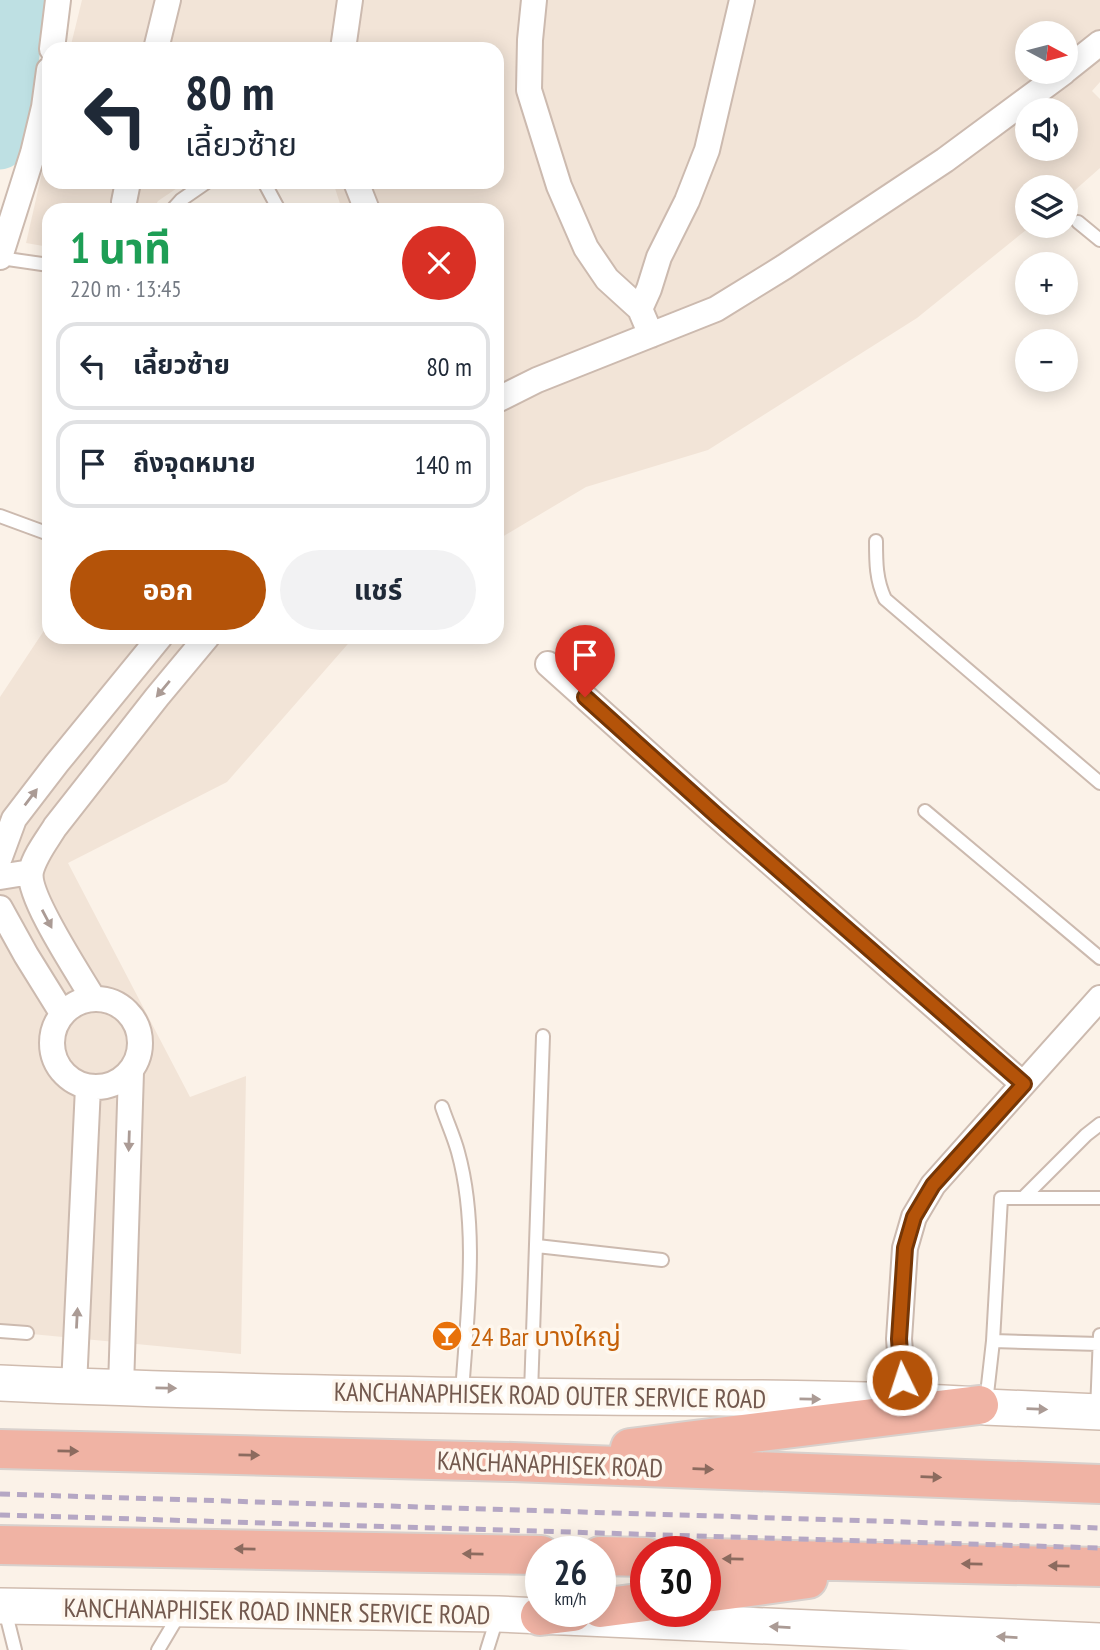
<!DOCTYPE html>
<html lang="th">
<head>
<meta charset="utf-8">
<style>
  :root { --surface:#fff; --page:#f2f2f3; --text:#1f2937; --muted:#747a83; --line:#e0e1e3; --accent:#b45309 }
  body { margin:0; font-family:"PT Sans Narrow","Noto Sans Thai",sans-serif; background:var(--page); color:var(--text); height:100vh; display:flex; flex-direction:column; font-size:26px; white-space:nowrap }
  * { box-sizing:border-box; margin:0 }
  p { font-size:23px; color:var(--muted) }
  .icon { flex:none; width:38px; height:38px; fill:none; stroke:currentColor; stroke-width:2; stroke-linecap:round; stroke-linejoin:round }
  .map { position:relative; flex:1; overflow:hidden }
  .sheet { position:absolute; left:42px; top:203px; width:462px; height:441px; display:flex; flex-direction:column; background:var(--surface); border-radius:21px; box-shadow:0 4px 18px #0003 }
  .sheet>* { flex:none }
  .hud { position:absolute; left:42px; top:42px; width:462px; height:147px; border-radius:21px; box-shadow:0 4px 18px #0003; background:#fff; color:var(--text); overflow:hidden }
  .needle { width:46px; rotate:97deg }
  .buttons { position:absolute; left:1015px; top:21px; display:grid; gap:14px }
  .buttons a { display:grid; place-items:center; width:63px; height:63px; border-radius:50%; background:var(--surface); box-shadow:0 4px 18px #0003; font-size:35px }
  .speed { position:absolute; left:525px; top:1536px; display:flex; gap:14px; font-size:35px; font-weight:700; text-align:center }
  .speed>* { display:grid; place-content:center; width:91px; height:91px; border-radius:50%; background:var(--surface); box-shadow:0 4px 18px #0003; line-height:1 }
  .speed small { font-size:18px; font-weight:400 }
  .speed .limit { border:10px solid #d22; background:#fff; color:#111 }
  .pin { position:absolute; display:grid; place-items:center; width:60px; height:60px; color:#fff; margin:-72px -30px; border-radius:50% 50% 50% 0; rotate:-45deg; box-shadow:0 0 7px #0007 }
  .pin .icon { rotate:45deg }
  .me { position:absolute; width:77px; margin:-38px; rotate:356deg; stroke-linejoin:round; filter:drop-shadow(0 0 5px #0008) }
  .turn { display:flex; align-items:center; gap:24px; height:147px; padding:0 28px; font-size:32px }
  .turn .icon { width:91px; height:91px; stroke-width:2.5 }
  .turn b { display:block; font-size:49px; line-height:60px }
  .round { display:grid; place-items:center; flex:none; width:74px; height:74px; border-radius:37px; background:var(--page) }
  .head { display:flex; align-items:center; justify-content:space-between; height:119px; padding:0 28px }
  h1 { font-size:42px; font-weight:700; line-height:52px; color:#1e9e55 }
  .action { display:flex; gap:14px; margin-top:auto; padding:14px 28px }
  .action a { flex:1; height:80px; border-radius:42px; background:var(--accent); color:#fff; font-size:28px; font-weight:700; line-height:80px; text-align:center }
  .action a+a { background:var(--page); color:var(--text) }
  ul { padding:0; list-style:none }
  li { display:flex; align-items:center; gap:21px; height:88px; margin:0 14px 10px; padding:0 14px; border:4px solid var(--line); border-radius:21px }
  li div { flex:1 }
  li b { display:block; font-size:26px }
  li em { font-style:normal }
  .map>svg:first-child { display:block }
  .residential { fill:#f2e4d7; fill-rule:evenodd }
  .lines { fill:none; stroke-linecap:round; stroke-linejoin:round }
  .river { stroke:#bee0e3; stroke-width:49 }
  .lane-casing { stroke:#ccbaaf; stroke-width:16 }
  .street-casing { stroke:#ccbaaf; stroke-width:28 }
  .secondary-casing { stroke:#d0bcaf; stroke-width:38 }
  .highway-casing { stroke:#d8d1cd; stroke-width:42 }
  .lane { stroke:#fff; stroke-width:12 }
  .street { stroke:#fff; stroke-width:24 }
  .secondary { stroke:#fff; stroke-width:35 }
  .highway { stroke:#f0b3a4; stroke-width:38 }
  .rail { stroke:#b5a7c4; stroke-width:5; stroke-dasharray:10 7; stroke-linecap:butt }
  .oneway { fill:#ab9b95 }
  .oneway2 { fill:#8c6b5f }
  .route-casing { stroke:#753606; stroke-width:18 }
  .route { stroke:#b45309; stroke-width:12 }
  .labels { text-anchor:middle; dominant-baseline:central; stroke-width:7; stroke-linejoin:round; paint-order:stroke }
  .food-label { font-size:26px; fill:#c56008; stroke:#fef7ee; text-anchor:start }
  .street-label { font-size:26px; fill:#73594e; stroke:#fef7ee }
</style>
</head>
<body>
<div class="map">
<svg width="1100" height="1650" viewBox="0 0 1100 1650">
  <rect width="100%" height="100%" fill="#fbf2e8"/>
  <!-- residential -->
  <path class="residential" d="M 82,0 L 1100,0 L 1100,82 L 1092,91 L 1100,99 L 1100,168 L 1066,198 L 1066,187 L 1027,187 L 1027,226 L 1031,226 L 917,318 L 708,450 L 586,487 L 497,540 L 497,210 L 342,210 L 333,182 L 497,182 L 497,49 L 70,49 ZM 1027,33 L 1066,33 L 1066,72 L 1027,72 ZM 1027,110 L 1066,110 L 1066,149 L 1027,149 Z
    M 49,142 L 49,182 L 186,182 L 158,201 L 153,210 L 49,210 L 49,247 L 26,243 Z
    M 49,623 L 49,637 L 354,637 L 227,782 L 68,863 L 190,1097 L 246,1076 L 241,1354 L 0,1331 L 0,697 Z"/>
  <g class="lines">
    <!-- river -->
    <path class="river" d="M 0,145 L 24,0"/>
    <!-- lane casing -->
    <g class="lane-casing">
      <path id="lane" d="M 264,182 L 279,210
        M 172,210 L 181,200 L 207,182
        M 1078,222 L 1100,240
        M 0,258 L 49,265
        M 0,516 L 49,534
        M 876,541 C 876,562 876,580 885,599 L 1100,783
        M 925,811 L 1100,958
        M 442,1107 C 447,1122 454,1137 458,1152 C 479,1228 467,1315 462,1393
        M 1024,1197 L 1086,1135 L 1100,1124
        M 537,1246 L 662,1260
        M 0,1331 L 27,1333
        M 993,1341 L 1099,1344
        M 531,1393 L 543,1036
        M 986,1403 L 993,1341 L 1001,1198 L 1100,1198
        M 1097,1411 L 1100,1335
        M 5,1610 L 15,1650
        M 158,1650 L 180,1613
        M 487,1650 L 497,1618"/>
    </g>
    <!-- street casing -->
    <g class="street-casing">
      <path id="street" d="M 534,0 L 530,40 L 529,90 L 559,186 L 586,248 L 607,279 L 640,309
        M 52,49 L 58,0
        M 156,49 L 168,0
        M 343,49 L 350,0
        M 1066,70 L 1100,43
        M 356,182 L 367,210
        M 124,202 L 128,182
        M 0,257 L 33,153 L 44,107 L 49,70
        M 651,335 L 640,309 L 649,289 L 659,257 L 687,201 L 707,150 L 742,0
        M 497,400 L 537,380 L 716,309 L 784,267 L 945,160 L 1064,72
        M 548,664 L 715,814 L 1023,1084
        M 0,857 L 14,819 L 57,763 L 160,637
        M 0,877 L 31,872
        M 0,908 L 26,955 L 62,1013
        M 93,998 C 79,974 26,895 31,871 C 35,855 47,840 55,827 L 157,697 L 207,637
        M52 1043a44 44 0 1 1 88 0a44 44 0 1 1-88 0Z
        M 74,1386 L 88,1087
        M 121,1387 L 131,1072
        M 904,1400 L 899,1339 L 905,1248 L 914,1217 L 933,1185 L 1100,998"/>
    </g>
    <!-- secondary casing -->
    <g class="secondary-casing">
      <path id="secondary" d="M 0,1383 C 199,1392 399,1395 598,1397 C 725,1398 852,1397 979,1405 L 985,1407 L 1100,1412
        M 0,1606 L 498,1614 L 1100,1641"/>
    </g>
    <!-- highway casing -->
    <g class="highway-casing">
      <path id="highway" d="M 630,1448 L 979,1405
        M 0,1449 L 513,1462 L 1100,1484
        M 0,1545 L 541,1555
        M 600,1556 L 646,1557
        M 705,1558 L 1100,1567
        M 705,1593 L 808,1579
        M 600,1608 L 646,1602
        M 540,1616 L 573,1612"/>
    </g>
    <!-- lane -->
    <use href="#lane" class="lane"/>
    <!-- street -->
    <use href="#street" class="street"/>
    <!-- secondary -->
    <use href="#secondary" class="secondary"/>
    <!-- highway -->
    <use href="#highway" class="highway"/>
    <!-- rail -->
    <path class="rail" d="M 0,1494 L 1100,1528
      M 0,1515 L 1100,1548"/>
  </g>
  <!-- one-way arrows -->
  <defs><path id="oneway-solid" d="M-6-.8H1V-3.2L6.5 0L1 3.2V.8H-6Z" transform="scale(1.75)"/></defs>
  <g class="oneway">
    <use href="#oneway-solid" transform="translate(163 689) rotate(130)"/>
    <use href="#oneway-solid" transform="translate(31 797) rotate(-53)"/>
    <use href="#oneway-solid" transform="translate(47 919) rotate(62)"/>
    <use href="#oneway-solid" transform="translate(129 1141) rotate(92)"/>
    <use href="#oneway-solid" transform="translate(77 1318) rotate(-87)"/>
    <use href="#oneway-solid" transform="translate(166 1388) rotate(1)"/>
    <use href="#oneway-solid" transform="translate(810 1399) rotate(1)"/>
    <use href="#oneway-solid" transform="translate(1037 1409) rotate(2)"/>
    <use href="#oneway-solid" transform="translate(780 1627) rotate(-177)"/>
    <use href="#oneway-solid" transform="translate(1007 1637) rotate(-177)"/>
  </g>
  <g class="oneway2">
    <use href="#oneway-solid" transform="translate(68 1451) rotate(1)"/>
    <use href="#oneway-solid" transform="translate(249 1455) rotate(1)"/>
    <use href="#oneway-solid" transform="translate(703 1469) rotate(2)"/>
    <use href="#oneway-solid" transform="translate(931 1477) rotate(2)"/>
    <use href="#oneway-solid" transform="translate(245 1549) rotate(-179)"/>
    <use href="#oneway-solid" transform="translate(473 1554) rotate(-179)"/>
    <use href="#oneway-solid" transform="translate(733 1559) rotate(-179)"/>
    <use href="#oneway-solid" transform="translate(972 1564) rotate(-179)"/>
    <use href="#oneway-solid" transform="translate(1059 1566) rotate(-179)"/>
  </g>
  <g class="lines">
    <!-- route casing -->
    <g class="route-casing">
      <path id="route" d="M 585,697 L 715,814 L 1024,1084 L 933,1185 L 914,1217 L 905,1248 L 899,1339 L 902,1380"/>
    </g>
    <!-- route -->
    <use href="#route" class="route"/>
  </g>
  <!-- icons -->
  <defs>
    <g id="bar-disc" transform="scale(1.575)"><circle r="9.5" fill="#e8710a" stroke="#fef7ee"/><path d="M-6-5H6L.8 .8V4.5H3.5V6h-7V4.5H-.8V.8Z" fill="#fff"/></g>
  </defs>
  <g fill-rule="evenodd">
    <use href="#bar-disc" x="447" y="1336"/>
  </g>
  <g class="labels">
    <!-- food labels -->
    <g class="food-label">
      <text x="470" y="1336">24 Bar บางใหญ่</text>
    </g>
    <!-- street labels -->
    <g class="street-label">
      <text transform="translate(550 1395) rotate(1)">KANCHANAPHISEK ROAD OUTER SERVICE ROAD</text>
      <text transform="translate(550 1464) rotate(2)">KANCHANAPHISEK ROAD</text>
      <text transform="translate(277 1611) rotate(1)">KANCHANAPHISEK ROAD INNER SERVICE ROAD</text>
    </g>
  </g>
</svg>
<div class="buttons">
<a><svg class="needle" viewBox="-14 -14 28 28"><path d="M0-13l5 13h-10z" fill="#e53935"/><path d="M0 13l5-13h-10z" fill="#747a83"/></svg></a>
<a><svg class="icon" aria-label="sound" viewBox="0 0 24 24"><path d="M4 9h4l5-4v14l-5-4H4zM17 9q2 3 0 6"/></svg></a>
<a><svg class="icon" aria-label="layers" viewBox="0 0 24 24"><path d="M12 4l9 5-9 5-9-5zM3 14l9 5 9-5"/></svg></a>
<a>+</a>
<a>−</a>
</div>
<div class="speed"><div>26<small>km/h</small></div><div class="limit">30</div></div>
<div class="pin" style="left:585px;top:697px;background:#d93025"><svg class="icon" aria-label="arrive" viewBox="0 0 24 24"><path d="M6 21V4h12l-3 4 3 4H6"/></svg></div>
<svg class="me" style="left:902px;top:1380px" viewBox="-20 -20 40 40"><circle r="17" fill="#b45309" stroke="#fff" stroke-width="3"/><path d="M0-11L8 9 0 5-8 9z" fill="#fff"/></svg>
<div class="hud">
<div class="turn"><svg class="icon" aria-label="left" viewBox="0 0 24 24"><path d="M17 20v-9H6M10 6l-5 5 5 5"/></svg><div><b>80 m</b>เลี้ยวซ้าย</div></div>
</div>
<section class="sheet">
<div class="head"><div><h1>1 นาที</h1><p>220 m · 13:45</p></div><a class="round" style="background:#d93025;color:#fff"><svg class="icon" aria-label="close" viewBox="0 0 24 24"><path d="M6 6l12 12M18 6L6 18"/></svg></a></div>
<ul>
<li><svg class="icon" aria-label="left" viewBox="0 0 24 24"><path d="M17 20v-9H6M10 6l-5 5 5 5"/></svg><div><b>เลี้ยวซ้าย</b></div><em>80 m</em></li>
<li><svg class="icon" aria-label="arrive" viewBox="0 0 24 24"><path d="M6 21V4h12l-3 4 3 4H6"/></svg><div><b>ถึงจุดหมาย</b></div><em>140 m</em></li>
</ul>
<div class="action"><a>ออก</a><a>แชร์</a></div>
</section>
</div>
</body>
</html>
